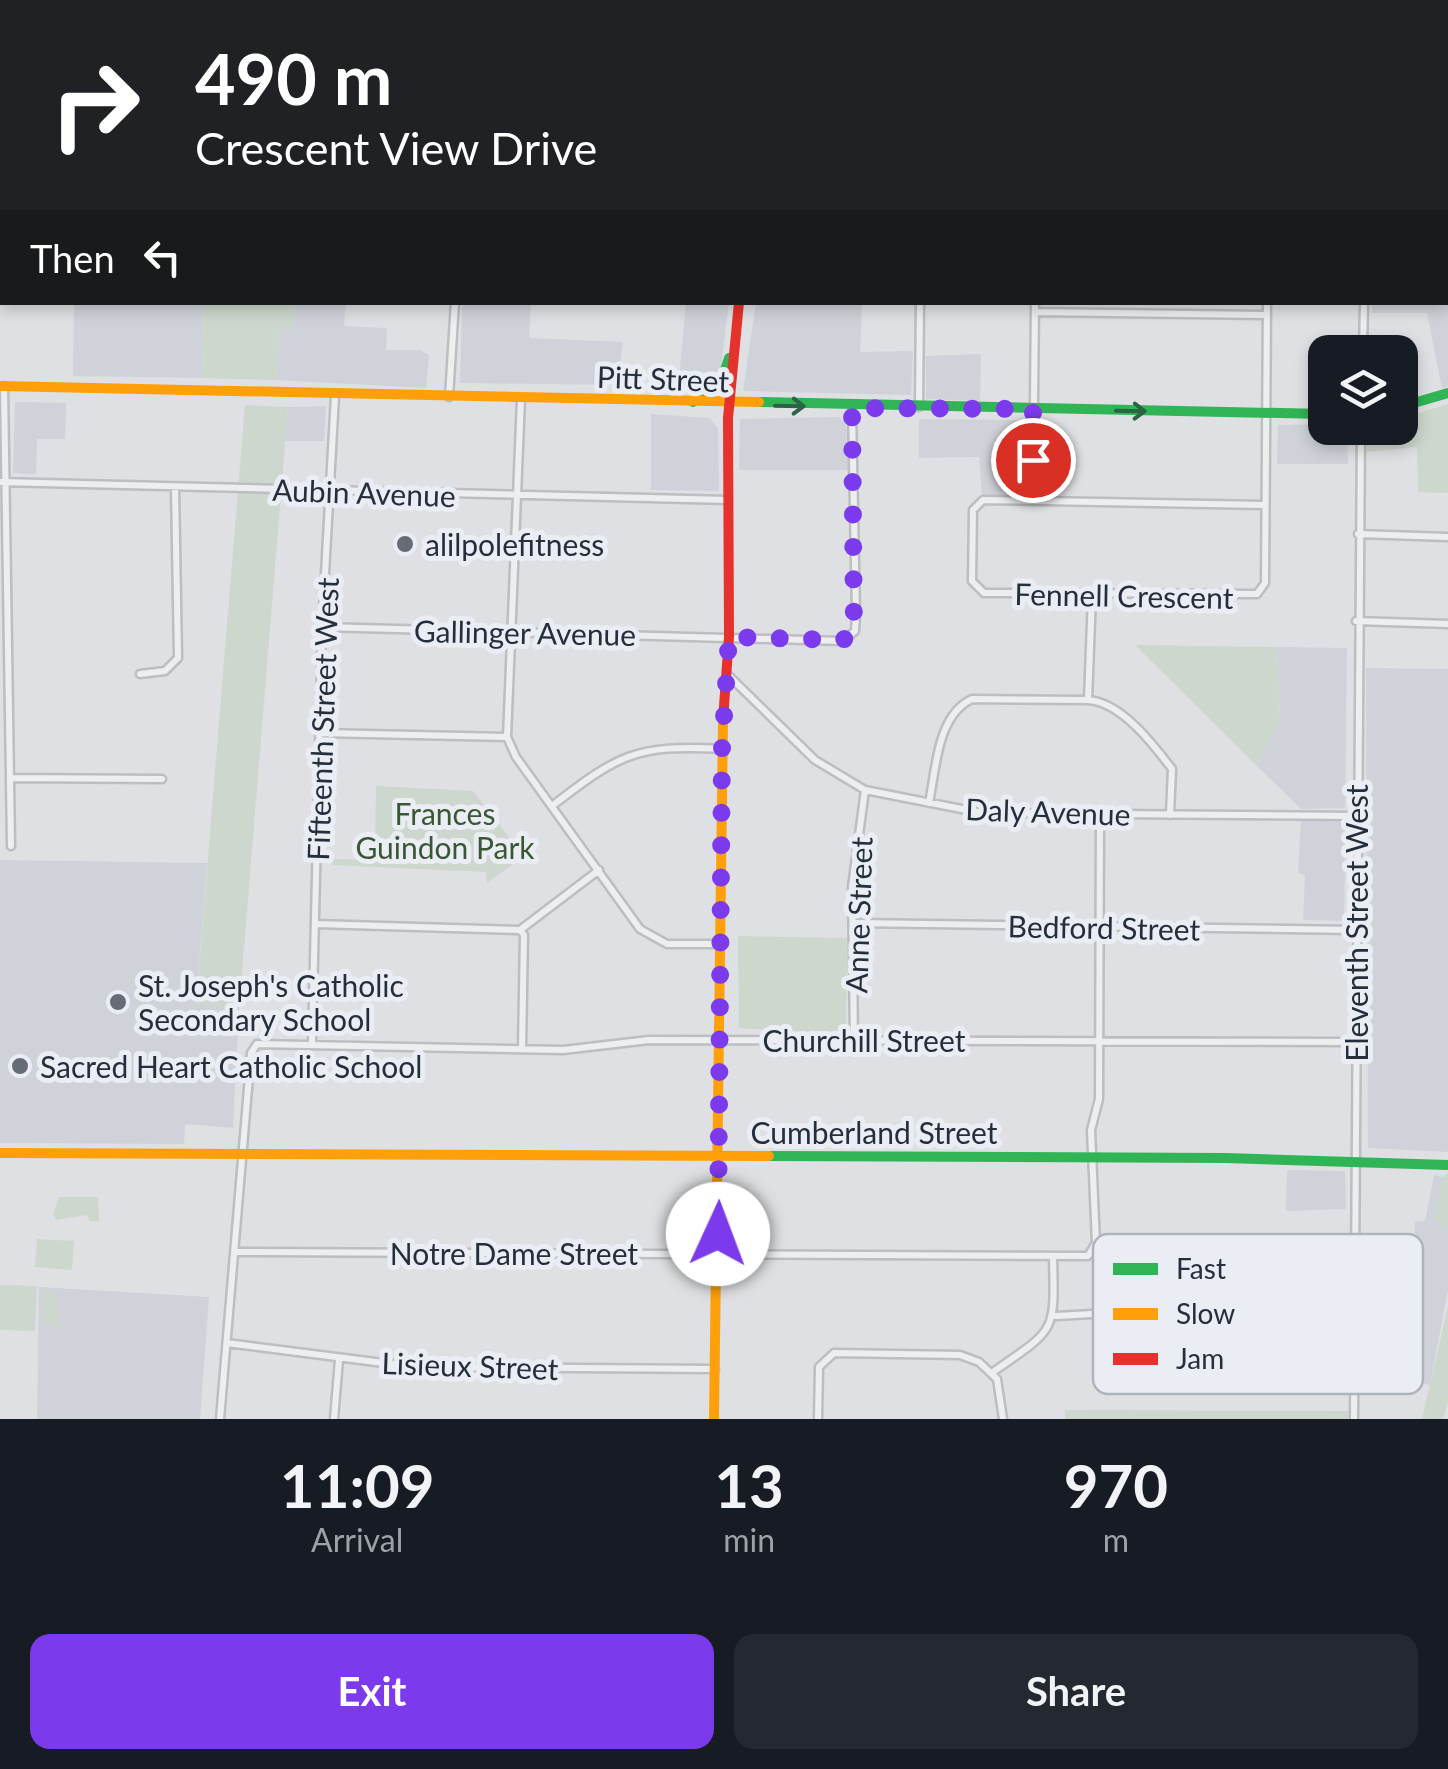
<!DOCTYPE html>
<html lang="en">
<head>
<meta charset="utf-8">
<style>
  :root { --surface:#171b24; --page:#242831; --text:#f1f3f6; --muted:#9ea1a6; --accent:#7c3aed }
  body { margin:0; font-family:Lato,sans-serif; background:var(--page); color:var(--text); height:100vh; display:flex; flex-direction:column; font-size:38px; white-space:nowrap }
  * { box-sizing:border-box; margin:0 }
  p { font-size:32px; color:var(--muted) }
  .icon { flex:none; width:55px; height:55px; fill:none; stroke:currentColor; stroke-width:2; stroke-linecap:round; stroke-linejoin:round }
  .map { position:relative; height:1419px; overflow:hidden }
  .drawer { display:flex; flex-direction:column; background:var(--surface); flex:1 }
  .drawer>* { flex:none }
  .hud { position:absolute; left:0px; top:0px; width:1450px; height:305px; box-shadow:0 5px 15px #0003; background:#202124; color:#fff; overflow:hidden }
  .tools { position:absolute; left:1308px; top:335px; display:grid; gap:20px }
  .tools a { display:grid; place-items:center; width:110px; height:110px; border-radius:20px; background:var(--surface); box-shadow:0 5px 15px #0003; font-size:50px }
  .pin { position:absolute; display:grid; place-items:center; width:85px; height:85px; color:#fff; margin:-42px; border:5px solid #fff; border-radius:50%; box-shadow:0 2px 10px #0007 }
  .me { position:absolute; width:110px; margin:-55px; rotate:2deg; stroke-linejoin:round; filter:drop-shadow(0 0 8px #0008) }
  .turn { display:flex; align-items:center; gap:35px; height:210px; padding:0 30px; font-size:45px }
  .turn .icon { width:130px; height:130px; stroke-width:2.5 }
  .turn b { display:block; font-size:70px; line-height:85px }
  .then { display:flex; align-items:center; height:95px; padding:0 30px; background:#0003; gap:20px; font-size:38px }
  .eta { display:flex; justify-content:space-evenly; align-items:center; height:170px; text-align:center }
  .eta b { font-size:60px; font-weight:700; line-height:70px }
  .primary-button { display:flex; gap:20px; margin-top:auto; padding:20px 30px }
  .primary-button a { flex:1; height:115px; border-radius:20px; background:var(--accent); color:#fff; font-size:40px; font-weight:700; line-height:115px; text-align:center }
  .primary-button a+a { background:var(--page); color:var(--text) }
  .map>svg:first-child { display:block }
  .built { fill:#cfd3d9 }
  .green { fill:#ced7ce }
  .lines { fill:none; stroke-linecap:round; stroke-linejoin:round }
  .street-casing { stroke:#bcbec1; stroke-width:11 }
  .street { stroke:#edeef0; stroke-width:6 }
  .fast { stroke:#30b455; stroke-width:10 }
  .slow { stroke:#ff9f0a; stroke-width:10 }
  .jam { stroke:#e5322d; stroke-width:10 }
  .oneway { stroke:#2a6345 }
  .route { stroke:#7c3aed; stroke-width:18; stroke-dasharray:0 32.4 }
  .poi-dot { fill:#666c76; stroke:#eaeef4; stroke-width:4 }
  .labels { text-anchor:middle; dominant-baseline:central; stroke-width:10; stroke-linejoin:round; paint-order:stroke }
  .street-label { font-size:30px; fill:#262d3b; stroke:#eaeef4 }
  .poi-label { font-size:30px; fill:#262d3b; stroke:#eaeef4; text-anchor:start }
  .park-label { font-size:30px; fill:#3a5733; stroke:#eaeef4 }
  .key { fill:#eaeef4; stroke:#afb4bc; stroke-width:2.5 }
  .key-label { font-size:28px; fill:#262d3b }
</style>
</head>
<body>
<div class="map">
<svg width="1448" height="1419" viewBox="0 0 1448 1419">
  <rect width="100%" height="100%" fill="#dee0e3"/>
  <!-- built -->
  <path class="built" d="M 1448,118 L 1448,386 L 1442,389 L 1427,313 L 1372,313 L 1372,303 L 1448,302 Z
    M 74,303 L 204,303 L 202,378 L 73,376 Z
    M 296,303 L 346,303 L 344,326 L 387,328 L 386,350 L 420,350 L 429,355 L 426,388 L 276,380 L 280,327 L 294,328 Z
    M 462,303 L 531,303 L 529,338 L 623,342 L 617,385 L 460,383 Z
    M 686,303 L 729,303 L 719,382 L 706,393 L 678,391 Z
    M 756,303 L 862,303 L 860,352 L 913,351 L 911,395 L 743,391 Z
    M 981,354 L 980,401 L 926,399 L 926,356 Z
    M 15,402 L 66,403 L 65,439 L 37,439 L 36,474 L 13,473 Z
    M 326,406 L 324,441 L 285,441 L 288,407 Z
    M 651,414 L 710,418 L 718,429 L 719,491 L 651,490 Z
    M 839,417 L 846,425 L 849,470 L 739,470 L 740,419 Z
    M 919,419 L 1026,420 L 1025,493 L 982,496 L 979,457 L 919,458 Z
    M 1325,424 L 1347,428 L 1348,464 L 1277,464 L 1278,425 Z
    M 1277,647 L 1347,648 L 1345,808 L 1301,809 L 1256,765 L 1280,721 Z
    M 1366,668 L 1448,669 L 1448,1152 L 1368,1148 Z
    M 1301,820 L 1346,822 L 1344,921 L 1303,920 L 1305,875 L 1298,873 Z
    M 0,860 L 207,863 L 196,1003 L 239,1009 L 233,1128 L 185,1124 L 184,1144 L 0,1143 Z
    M 1287,1170 L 1345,1171 L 1346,1209 L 1286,1211 Z
    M 1434,1175 L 1448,1178 L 1448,1290 L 1430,1385 L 1407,1380 L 1415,1222 L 1425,1221 Z
    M 39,1287 L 209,1297 L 200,1419 L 37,1419 Z"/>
  <!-- green -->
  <path class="green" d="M 204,303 L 296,303 L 294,329 L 280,328 L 276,380 L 202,378 Z
    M 1448,404 L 1448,493 L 1418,492 L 1417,447 L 1366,452 L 1369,428 L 1400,428 L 1400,419 Z
    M 245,405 L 288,407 L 239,1009 L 196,1004 Z
    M 1135,645 L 1277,647 L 1280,722 L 1256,765 Z
    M 376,786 L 473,791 L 524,856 L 487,883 L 486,872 L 332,865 L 333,859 L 375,860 Z
    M 738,936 L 847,938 L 846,1029 L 841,1034 L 739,1028 Z
    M 1448,1173 L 1448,1230 L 1435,1218 L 1442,1178 Z
    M 59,1197 L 98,1197 L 99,1222 L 90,1221 L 87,1215 L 56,1220 L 53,1215 Z
    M 37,1239 L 74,1241 L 72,1270 L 35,1267 Z
    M 0,1285 L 37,1286 L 35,1331 L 0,1330 Z
    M 43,1288 L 56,1294 L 60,1326 L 42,1324 Z
    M 1448,1306 L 1448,1402 L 1443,1419 L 1422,1419 Z
    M 1065,1410 L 1348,1411 L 1348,1419 L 1065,1419 Z"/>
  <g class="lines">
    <!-- street casing -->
    <g class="street-casing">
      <path id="street" d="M 163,0 L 163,2
        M 259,2 L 259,0
        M 375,2 L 375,0
        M 468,2 L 468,0
        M 771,2 L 771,0
        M 875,2 L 875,0
        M 1042,2 L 1042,0
        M 1177,2 L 1178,0
        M 1273,2 L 1273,0
        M 1370,2 L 1370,0
        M 0,35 L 2,36
        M 0,267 L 2,267
        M 1035,312 L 1267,315
        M 1363,352 L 1364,302
        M 4,386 L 11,846
        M 449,397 L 455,302
        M 919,407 L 920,302
        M 0,482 L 728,500
        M 1033,499 L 1035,302
        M 1264,505 L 983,500 L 973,510 L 972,581 L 984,593 L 1257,594 L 1265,583 L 1267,302
        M 1358,534 L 1448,537
        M 1356,621 L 1448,624
        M 322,627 L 843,641 L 855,631 L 856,615 L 852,408
        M 140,674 L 165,671 L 178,658 L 175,487
        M 727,674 L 815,760 L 865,790 L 982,813 L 1355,816
        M 1088,700 L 1092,596
        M 321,733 L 507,737 L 516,757 L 640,929 L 667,944 L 719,944
        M 507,737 L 521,399
        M 10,778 L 162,779
        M 929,803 C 936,769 937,715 972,699 L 1088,700 C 1121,702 1153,744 1172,769 L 1170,815
        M 552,806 C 618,755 636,744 721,749
        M 854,923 L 1355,930
        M 316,924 L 520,930 L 599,870
        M 520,930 L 524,935 L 522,1048
        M 854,1040 L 852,887 L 865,790
        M 312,1042 L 322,627 L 335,396
        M 235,1252 L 1088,1256 L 1096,1243 L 1091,1130 L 1099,1099 L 1100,814
        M 1117,1311 L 1118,1368
        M 1056,1316 L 1110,1313 L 1149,1299 L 1355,1306
        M 227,1343 L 415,1367 L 715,1369
        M 1247,1357 L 1250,1302
        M 993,1372 C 1056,1328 1055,1334 1053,1257
        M 220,1419 L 251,1053 L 257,1044 L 563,1050 L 649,1040 L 1356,1042
        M 334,1419 L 339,1360
        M 818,1419 L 819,1367 L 834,1353 L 960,1355 L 979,1362 L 997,1379 L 1003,1419
        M 1354,1419 L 1361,428"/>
    </g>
    <!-- street -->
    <use href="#street" class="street"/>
    <!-- fast -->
    <path class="fast" d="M 693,402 L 722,379 L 729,358
      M 759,402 L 1325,414
      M 1400,407 L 1448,393
      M 769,1156 L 1226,1158 L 1448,1165"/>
    <!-- slow -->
    <path class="slow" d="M 0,386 L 759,402
      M 0,1153 L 769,1156
      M 714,1419 L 723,720"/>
    <!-- jam -->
    <path class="jam" d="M 723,720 L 729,637 L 728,418 L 739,302"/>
  </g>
  <!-- one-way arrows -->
  <defs><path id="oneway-shaft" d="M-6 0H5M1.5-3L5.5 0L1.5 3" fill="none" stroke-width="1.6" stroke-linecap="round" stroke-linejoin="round" transform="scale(2.5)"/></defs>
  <g class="oneway">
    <use href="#oneway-shaft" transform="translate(790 406) rotate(1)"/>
    <use href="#oneway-shaft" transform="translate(1131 411) rotate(1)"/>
  </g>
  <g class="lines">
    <!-- route -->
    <path class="route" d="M 718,1234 L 722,749 L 729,637 L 843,640 L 854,632 L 852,408 L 1033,409 L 1033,460"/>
  </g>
  <!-- markers -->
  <g class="poi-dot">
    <circle cx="405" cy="544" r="10"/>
    <circle cx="118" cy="1002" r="10"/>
    <circle cx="20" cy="1066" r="10"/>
  </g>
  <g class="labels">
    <!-- street labels -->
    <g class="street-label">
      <text transform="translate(663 378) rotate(2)">Pitt Street</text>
      <text transform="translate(364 492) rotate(2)">Aubin Avenue</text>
      <text transform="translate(1124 595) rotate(1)">Fennell Crescent</text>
      <text transform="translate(525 632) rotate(1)">Gallinger Avenue</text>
      <text transform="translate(322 719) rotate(-88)">Fifteenth Street West</text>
      <text transform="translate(1048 811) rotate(2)">Daly Avenue</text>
      <text transform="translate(858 915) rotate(-88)">Anne Street</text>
      <text transform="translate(1356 923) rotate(-90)">Eleventh Street West</text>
      <text transform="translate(1104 927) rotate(1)">Bedford Street</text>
      <text x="864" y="1040">Churchill Street</text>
      <text x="874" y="1132">Cumberland Street</text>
      <text x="514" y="1253">Notre Dame Street</text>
      <text transform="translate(470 1365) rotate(2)">Lisieux Street</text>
    </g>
    <!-- poi labels -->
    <g class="poi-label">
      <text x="425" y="544">alilpolefitness</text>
      <text x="138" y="985">St. Joseph's Catholic<tspan x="138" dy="34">Secondary School</tspan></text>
      <text x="40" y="1066">Sacred Heart Catholic School</text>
    </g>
    <!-- park labels -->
    <g class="park-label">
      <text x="445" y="813">Frances<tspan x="445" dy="34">Guindon Park</tspan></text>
    </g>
  </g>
  <!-- legend -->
  <rect x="1093" y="1234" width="330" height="160" rx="15" class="key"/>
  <rect x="1113" y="1263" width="45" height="12" fill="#30b455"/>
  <rect x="1113" y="1308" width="45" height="12" fill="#ff9f0a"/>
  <rect x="1113" y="1353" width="45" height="12" fill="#e5322d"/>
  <g class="key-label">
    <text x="1176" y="1279">Fast</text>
    <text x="1176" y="1324">Slow</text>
    <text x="1176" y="1369">Jam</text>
  </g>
</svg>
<div class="tools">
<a><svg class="icon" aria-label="layers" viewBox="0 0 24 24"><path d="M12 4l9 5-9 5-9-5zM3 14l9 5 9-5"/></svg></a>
</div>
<div class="pin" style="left:1033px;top:460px;background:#d93025"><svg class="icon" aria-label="arrive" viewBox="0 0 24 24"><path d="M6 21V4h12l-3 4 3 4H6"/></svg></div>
<svg class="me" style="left:718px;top:1234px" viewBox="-20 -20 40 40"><circle r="19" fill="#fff"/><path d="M0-13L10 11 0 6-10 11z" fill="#7c3aed"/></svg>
<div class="hud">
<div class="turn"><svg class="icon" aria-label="right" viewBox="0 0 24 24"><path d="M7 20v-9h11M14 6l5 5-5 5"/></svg><div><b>490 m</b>Crescent View Drive</div></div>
<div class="then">Then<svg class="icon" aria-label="left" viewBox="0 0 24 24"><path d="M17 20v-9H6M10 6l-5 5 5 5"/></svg></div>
</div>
</div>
<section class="drawer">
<div class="eta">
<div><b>11:09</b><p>Arrival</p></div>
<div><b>13</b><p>min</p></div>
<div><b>970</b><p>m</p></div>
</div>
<div class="primary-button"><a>Exit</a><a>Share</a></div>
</section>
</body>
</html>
